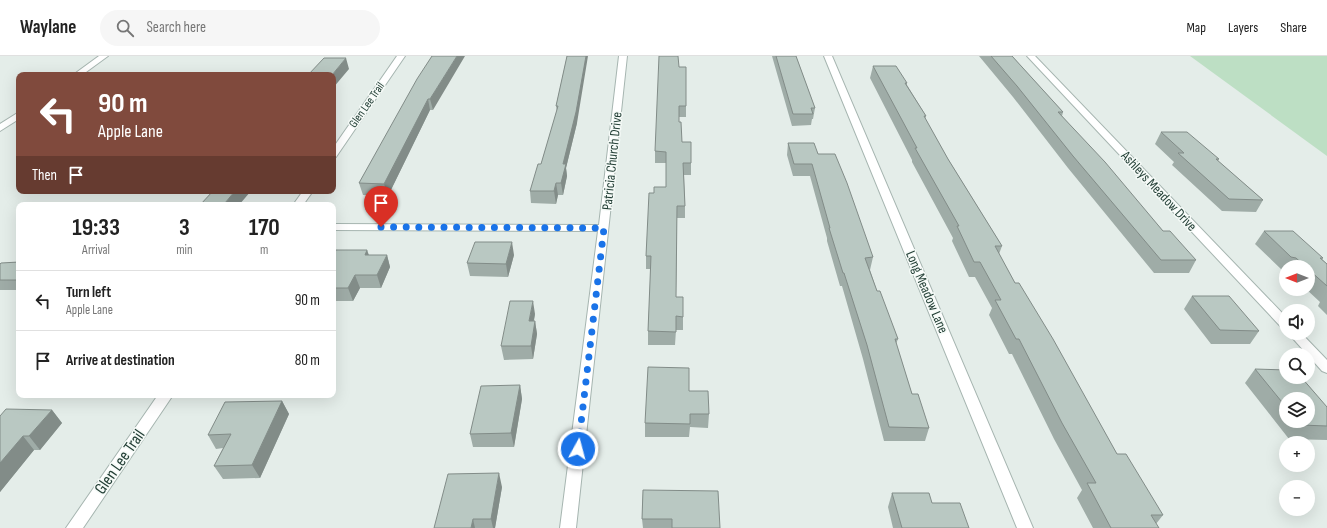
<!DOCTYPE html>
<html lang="en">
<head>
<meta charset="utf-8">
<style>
  :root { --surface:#fff; --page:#f6f6f6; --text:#222; --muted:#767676; --line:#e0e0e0 }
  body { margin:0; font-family:"Sofia Sans Condensed",sans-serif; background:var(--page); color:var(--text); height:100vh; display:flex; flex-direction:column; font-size:15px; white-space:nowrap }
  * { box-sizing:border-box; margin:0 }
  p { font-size:13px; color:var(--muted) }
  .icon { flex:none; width:22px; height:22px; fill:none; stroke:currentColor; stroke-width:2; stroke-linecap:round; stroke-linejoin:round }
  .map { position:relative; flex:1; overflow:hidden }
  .sheet { position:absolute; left:16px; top:146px; width:320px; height:196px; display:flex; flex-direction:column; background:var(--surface); border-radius:8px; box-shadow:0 4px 16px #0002 }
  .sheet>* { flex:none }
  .top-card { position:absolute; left:16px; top:16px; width:320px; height:122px; border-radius:8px; box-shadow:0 4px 16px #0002; background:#804a3d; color:#fff; overflow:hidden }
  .needle { width:26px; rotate:270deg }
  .fabs { position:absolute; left:1279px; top:204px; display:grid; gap:8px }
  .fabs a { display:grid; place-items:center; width:36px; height:36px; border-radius:50%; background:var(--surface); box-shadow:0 4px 16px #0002; font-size:20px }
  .pin { position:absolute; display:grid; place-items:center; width:34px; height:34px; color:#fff; margin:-41px -17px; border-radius:50% 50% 50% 0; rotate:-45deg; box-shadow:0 0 4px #0007 }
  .pin .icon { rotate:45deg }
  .me { position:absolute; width:44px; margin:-22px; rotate:7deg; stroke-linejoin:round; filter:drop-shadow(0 0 3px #0008) }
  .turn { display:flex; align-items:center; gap:14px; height:84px; padding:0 16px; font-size:18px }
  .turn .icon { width:52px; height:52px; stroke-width:2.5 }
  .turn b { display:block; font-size:28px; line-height:34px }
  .then { display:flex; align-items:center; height:38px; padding:0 16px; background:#0003; gap:8px; font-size:15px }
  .eta { display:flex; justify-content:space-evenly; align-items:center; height:68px; text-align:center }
  .eta b { font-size:24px; font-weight:700; line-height:28px }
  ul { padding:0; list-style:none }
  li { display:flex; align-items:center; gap:12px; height:60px; padding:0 16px; border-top:1px solid var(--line) }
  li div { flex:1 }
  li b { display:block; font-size:15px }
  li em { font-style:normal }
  header { display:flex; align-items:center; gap:24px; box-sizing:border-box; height:56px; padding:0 20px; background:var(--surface); border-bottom:1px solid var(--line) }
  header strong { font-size:19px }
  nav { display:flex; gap:22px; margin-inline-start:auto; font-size:14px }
  .search { width:280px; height:36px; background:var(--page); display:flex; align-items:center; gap:10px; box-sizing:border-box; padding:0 14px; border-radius:22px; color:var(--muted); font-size:15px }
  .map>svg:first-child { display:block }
  .green { fill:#bddfc4 }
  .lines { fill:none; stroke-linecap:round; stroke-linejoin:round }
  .minor-casing { stroke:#a6b5b0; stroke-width:2 }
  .minor { fill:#fff; fill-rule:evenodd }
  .wall { fill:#9faca7; fill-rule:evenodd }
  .shaded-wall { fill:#828c88 }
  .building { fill:#b9c8c2; stroke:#828c88 }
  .route { stroke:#1a73e8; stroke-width:7; stroke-dasharray:0 12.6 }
  .labels { text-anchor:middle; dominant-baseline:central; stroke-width:3; stroke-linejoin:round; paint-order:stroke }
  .far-street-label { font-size:12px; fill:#233f36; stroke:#f5faf7 }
  .street-label { font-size:14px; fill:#233f36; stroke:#f5faf7 }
  .near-street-label { font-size:17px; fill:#233f36; stroke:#f5faf7 }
</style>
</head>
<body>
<header>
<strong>Waylane</strong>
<div class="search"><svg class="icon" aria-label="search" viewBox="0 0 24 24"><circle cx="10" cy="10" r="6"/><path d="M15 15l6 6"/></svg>Search here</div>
<nav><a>Map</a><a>Layers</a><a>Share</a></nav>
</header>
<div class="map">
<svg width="1327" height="472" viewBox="0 0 1327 472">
  <rect width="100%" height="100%" fill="#e4ede9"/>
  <!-- green -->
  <path class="green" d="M 1190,0 L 1327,0 L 1327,100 Z"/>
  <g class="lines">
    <!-- minor casing -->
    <g class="minor-casing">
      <path id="minor" d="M 99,0 L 108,0 L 82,19 L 73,19 Z
        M 397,0 L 405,0 L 336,101 L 333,102 L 333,92 Z
        M 619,0 L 627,0 L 576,472 L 560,472 L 598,175 L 333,174 L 333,168 L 599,169 Z
        M 824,0 L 832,0 L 1033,472 L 1017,472 Z
        M 1027,0 L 1035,0 L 1286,261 L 1286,273 L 1282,272 Z
        M 19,56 L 19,63 L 0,75 L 0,68 Z
        M 303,135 L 313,135 L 303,149 L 293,149 Z
        M 1288,277 L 1301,277 L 1327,304 L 1327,317 L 1322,315 Z
        M 158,339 L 173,339 L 83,472 L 66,472 Z"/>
    </g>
    <!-- minor -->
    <use href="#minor" class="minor"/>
  </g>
  <!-- wall -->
  <path class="wall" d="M 432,0 L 433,54 L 430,54 L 388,140 L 363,139 L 359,127 Z
    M 567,0 L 577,67 L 566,112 L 567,120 L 563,139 L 558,139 L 556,148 L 531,147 L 530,135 L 541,108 L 557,56 L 556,50 Z
    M 772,0 L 796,0 L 815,52 L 813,63 L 812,63 L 811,69 L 792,70 Z
    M 979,0 L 1012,0 L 1063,56 L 1062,60 L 1163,175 L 1196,204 L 1189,217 L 1154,217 L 1068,112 L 1013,41 Z
    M 873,10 L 907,27 L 907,29 L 926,60 L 925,63 L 948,103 L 1002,190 L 999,198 L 1015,227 L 1117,398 L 1163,459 L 1156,468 L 1159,472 L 1093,472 L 1077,442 L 1082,434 L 1054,383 L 1012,298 L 1009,298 L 989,259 L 992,252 L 975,221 L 969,221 L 952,185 L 953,182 L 912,106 L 912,104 L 870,22 Z
    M 679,11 L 686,50 L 686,61 L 679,61 L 679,66 L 682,86 L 691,107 L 691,119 L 684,119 L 685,150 L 685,162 L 677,162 L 676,241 L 683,261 L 683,274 L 676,274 L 675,289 L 648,289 L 648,275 L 651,213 L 646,213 L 646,200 L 654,137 L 666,131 L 666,107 L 655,107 L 655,95 Z
    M 1161,76 L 1219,103 L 1218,105 L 1263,144 L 1256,156 L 1222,155 L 1172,109 L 1174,106 L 1155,88 Z
    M 788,87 L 818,98 L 873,201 L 870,214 L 877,235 L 898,283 L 896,288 L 912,338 L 929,372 L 925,385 L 884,385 L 863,303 L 842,230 L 840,230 L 827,185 L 827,182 L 810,120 L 793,120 L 787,99 Z
    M 1264,175 L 1323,202 L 1322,203 L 1327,208 L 1327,259 L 1318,250 L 1320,246 L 1306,233 L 1308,233 L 1308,211 L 1286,211 L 1286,214 L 1282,214 L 1255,188 Z
    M 367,194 L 369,199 L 387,199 L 390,211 L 381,232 L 360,232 L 353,245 L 333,245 L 333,199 Z
    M 514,199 L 508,221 L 470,220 L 467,207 Z
    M 19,206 L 19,234 L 0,234 L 0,208 Z
    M 1192,240 L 1259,275 L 1250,288 L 1211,288 L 1184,253 Z
    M 535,258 L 534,265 L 535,265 L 537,278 L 533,303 L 504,304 L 501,290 Z
    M 1255,313 L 1327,351 L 1327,384 L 1289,383 L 1245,327 ZM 1286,343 L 1308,365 L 1286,365 Z
    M 520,329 L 522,343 L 514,391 L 473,391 L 470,378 Z
    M 689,335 L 709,358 L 708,372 L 690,371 L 689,381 L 645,381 L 645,367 Z
    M 282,345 L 289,358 L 260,422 L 223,423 L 214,410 L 223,392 L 216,393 L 208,379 Z
    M 52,354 L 62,367 L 40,394 L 34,394 L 0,436 L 0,360 Z
    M 502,431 L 495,472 L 434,472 Z
    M 643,434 L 720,472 L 643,472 L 642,463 Z
    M 892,437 L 932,447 L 969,472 L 893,472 L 888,451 Z"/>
  <!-- shaded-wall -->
  <path class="shaded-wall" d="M 457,0 L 465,0 L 433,54 L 430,43 Z
    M 586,0 L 588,0 L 577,67 L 566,112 L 567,120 L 563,139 L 561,127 L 563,108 Z
    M 346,2 L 349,13 L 333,32 L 333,19 L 332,19 Z
    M 428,43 L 430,54 L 388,140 L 384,128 Z
    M 556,127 L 558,139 L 556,148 L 554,135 Z
    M 235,135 L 251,135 L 239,149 L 226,149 L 225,147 Z
    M 512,186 L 514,199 L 508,221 L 506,208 Z
    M 367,194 L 371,207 L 365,199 Z
    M 387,199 L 390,211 L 381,232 L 377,219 Z
    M 355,219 L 360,232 L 353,245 L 348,232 Z
    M 533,245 L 535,258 L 531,278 L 529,265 Z
    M 535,265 L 537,278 L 533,303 L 531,290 Z
    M 520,329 L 522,343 L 514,391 L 511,377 Z
    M 282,345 L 289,358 L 260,422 L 252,409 Z
    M 52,354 L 62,367 L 40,394 L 29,380 Z
    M 23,380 L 34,394 L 0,436 L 0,407 Z
    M 499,417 L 502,431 L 495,472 L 493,472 L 491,463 Z
    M 473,463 L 475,472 L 471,472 Z"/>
  <!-- building -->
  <path class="building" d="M 432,0 L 457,0 L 430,43 L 428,43 L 384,128 L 359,127 L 417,23 Z
    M 567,0 L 586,0 L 576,56 L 563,108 L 566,108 L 561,127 L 556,127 L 554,135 L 530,135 L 538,108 L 541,108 L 558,50 L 556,50 Z
    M 659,0 L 678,0 L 679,11 L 686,11 L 686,50 L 679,50 L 679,66 L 681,66 L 682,86 L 691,86 L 691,107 L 683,107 L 685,150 L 677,150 L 676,241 L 683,241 L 683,261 L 676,260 L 676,276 L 648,275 L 651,200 L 646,200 L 649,137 L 654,137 L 654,131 L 666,131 L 666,96 L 655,95 Z
    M 776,0 L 796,0 L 815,52 L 811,52 L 813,58 L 793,58 Z
    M 991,0 L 1012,0 L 1063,56 L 1058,56 L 1105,106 L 1163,175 L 1170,175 L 1196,204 L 1161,204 L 1073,100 L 1017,30 Z
    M 324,2 L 346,2 L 332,19 L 308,19 Z
    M 873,10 L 896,10 L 907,27 L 905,27 L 926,60 L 924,60 L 948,103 L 1002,190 L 995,190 L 1015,227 L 1019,227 L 1053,283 L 1117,398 L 1126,398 L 1163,459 L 1151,459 L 1159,472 L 1111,472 L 1087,427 L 1096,427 L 1062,367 L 1019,283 L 1016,283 L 995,244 L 1001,244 L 980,206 L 974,206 L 957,170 L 959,170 L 915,92 L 917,92 Z
    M 1161,76 L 1187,76 L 1219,103 L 1216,103 L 1263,144 L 1229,143 L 1178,97 L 1184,97 Z
    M 788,87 L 814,87 L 818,98 L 835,98 L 847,127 L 873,201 L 865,202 L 877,235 L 880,235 L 898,283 L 895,283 L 912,338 L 918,338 L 929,372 L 889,371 L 867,289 L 844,217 L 843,217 L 829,172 L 830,172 L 812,108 L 794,108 Z
    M 213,135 L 235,135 L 225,147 L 228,147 L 227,149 L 200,149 Z
    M 1264,175 L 1293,175 L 1323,202 L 1320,202 L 1327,208 L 1327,230 L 1308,213 L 1308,211 L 1306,211 L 1296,202 L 1291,201 Z
    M 475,186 L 512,186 L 506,208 L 467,207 Z
    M 336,194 L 367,194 L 365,199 L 387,199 L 377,219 L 355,219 L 348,232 L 333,232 L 333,199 Z
    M 19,206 L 19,224 L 0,224 L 0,208 L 1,207 Z
    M 1192,240 L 1229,240 L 1259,275 L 1220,274 Z
    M 510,245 L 533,245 L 529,265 L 535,265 L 531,290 L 501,290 Z
    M 648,311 L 689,312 L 689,335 L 708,335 L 709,358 L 690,358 L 690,368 L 645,367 Z
    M 1255,313 L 1286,314 L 1286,321 L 1301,321 L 1327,351 L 1327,370 L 1301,369 L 1297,365 L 1308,365 L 1308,343 L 1286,343 L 1286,351 Z
    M 520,329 L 511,377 L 470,378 L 481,330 Z
    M 282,345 L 252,409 L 214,410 L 231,378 L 208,379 L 225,346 Z
    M 6,353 L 52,354 L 29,380 L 23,380 L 0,407 L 0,360 Z
    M 499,417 L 491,463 L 473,463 L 471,472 L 434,472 L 448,418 Z
    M 643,434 L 718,435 L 720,472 L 672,472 L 672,463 L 642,463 Z
    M 892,437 L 929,437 L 932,447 L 960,447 L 969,472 L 902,472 Z"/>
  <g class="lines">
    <!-- route -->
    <path class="route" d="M 381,171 L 604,172 L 578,393"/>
  </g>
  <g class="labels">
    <!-- far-street labels -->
    <g class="far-street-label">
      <text transform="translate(367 49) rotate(-55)">Glen Lee Trail</text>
    </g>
    <!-- street labels -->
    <g class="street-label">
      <text transform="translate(612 105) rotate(-84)">Patricia Church Drive</text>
      <text transform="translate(1159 135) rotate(47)">Ashleys Meadow Drive</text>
      <text transform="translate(927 236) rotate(67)">Long Meadow Lane</text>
    </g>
    <!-- near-street labels -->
    <g class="near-street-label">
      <text transform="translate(120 406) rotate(-55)">Glen Lee Trail</text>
    </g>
  </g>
</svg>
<div class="fabs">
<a><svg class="needle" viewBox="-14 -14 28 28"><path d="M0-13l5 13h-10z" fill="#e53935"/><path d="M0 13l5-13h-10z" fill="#767676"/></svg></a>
<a><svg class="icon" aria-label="sound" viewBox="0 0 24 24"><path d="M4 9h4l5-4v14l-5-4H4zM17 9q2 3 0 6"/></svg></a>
<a><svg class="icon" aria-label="search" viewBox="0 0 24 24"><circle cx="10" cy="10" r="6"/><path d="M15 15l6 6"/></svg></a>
<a><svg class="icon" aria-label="layers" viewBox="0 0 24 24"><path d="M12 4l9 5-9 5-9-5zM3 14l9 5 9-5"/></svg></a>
<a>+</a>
<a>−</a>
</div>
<div class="pin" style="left:381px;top:171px;background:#d93025"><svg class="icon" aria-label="arrive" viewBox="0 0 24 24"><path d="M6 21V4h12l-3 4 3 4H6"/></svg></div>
<svg class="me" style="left:578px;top:393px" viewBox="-20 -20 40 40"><circle r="17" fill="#1a73e8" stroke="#fff" stroke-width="3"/><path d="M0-11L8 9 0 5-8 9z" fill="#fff"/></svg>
<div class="top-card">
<div class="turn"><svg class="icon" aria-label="left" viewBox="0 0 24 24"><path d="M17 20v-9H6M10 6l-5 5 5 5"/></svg><div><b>90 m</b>Apple Lane</div></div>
<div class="then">Then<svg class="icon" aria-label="arrive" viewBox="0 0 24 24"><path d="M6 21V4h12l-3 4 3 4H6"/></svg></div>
</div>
<section class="sheet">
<div class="eta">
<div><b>19:33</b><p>Arrival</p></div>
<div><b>3</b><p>min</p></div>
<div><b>170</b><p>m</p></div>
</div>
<ul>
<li><svg class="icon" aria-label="left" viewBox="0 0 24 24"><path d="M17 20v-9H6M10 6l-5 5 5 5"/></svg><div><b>Turn left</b><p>Apple Lane</p></div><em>90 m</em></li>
<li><svg class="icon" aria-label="arrive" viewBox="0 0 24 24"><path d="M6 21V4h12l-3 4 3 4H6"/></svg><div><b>Arrive at destination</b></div><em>80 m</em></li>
</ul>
</section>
</div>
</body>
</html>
